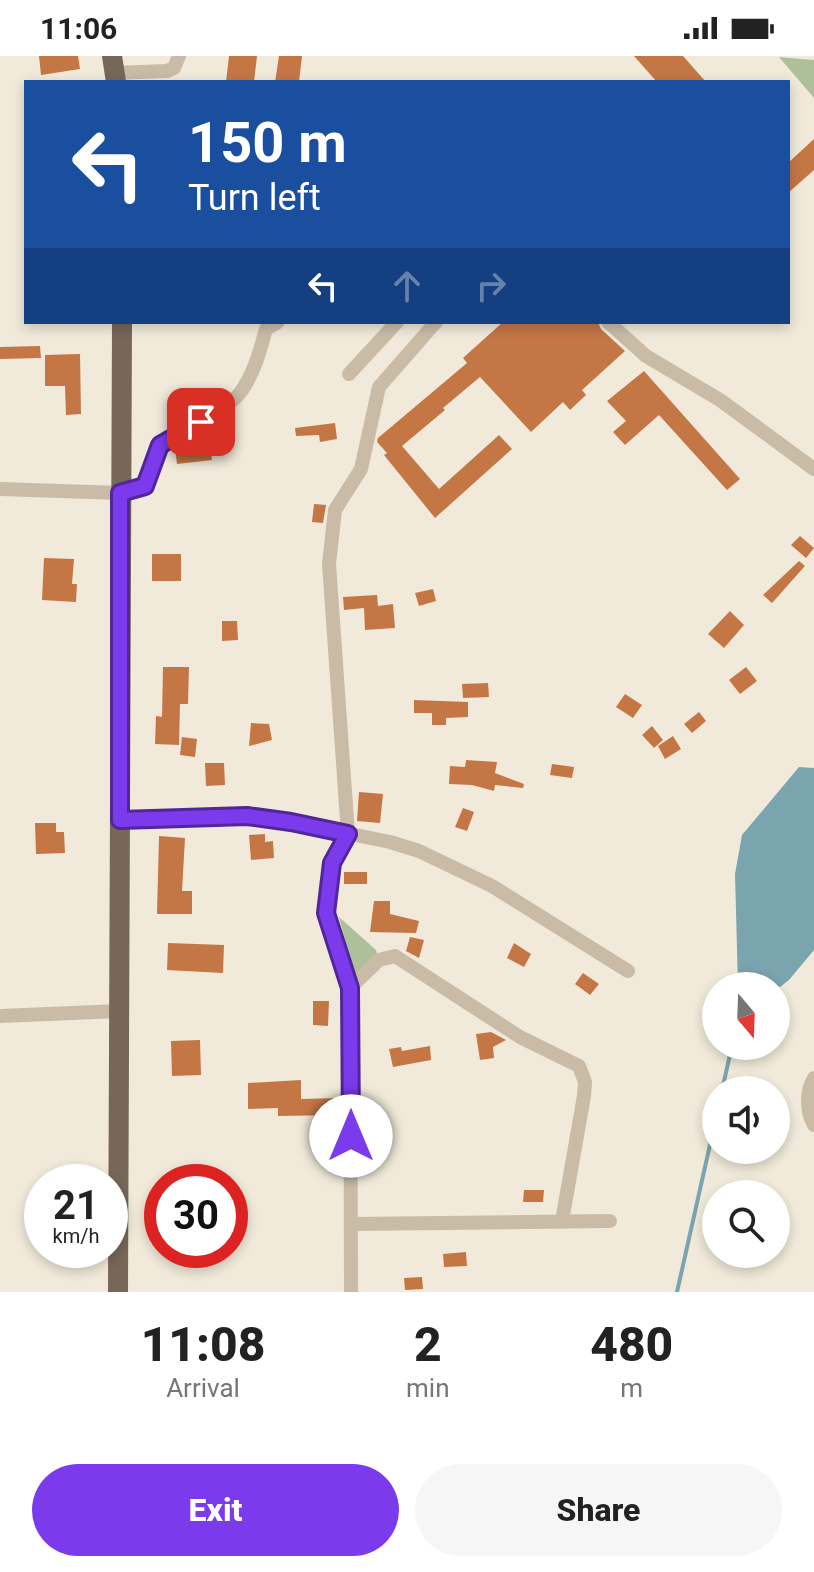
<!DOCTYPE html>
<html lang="en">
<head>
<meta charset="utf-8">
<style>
  :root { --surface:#fff; --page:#f6f6f6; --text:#222; --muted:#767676; --accent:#7c3aed }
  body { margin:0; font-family:Roboto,sans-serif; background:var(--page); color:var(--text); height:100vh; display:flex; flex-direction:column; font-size:30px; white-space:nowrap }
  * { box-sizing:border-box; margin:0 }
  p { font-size:26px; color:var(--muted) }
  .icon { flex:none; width:44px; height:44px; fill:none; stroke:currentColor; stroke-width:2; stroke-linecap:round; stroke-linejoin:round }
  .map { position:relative; height:1236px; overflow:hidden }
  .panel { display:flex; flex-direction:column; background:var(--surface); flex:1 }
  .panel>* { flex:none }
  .hud { position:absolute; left:24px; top:24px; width:766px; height:244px; border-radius:0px; box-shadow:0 4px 12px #0003; background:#1a4fa0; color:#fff; overflow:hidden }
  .needle { width:52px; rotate:161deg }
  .buttons { position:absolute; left:702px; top:916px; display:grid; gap:16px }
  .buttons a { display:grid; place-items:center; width:88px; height:88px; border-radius:50%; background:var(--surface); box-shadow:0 4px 12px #0003; font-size:40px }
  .speed { position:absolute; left:24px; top:1108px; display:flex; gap:16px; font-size:40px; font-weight:700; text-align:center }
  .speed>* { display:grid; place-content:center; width:104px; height:104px; border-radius:50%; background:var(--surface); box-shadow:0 4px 12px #0003; line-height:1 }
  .speed small { font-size:20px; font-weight:400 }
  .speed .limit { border:12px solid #d22; background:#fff; color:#111 }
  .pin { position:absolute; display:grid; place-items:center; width:68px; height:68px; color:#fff; margin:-34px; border-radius:16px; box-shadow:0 4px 12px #0006 }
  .me { position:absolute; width:88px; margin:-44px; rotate:0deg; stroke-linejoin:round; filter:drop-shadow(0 0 6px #0008) }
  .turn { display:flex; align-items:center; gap:28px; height:168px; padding:0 32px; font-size:36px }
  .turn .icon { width:104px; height:104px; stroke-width:2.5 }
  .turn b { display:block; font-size:56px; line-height:68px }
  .lanes { display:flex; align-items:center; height:76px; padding:0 32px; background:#0003; justify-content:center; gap:40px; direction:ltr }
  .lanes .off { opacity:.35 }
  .eta { display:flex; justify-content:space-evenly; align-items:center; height:136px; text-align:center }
  .eta b { font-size:48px; font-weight:800; line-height:56px }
  .button { display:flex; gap:16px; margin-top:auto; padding:16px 32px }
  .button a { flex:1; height:92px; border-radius:48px; background:var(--accent); color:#fff; font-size:32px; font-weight:800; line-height:92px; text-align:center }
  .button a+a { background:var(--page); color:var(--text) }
  .status { display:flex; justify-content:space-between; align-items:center; height:56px; padding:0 40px; background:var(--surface); direction:ltr }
  .status svg { height:22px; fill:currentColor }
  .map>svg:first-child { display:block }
  .green { fill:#aec09a }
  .water { fill:#7aa4ae }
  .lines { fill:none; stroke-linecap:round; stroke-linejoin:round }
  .stream { stroke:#7aa4ae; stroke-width:4 }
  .building { fill:#c57645 }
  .street { stroke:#c9bba6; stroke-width:14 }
  .primary { stroke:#776758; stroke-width:20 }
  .route-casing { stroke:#51269a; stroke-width:20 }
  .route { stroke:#7c3aed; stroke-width:14 }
</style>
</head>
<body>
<div class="status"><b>11:06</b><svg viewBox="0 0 49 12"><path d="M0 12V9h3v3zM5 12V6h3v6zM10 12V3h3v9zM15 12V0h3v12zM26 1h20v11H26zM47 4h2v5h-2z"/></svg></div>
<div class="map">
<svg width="814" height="1236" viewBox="0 0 814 1236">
  <rect width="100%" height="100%" fill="#f1eada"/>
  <!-- green -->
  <path class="green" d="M 779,1 L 814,4 L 814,42 Z
    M 339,861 L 376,894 L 378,901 L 354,919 Z"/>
  <!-- water -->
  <path class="water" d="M 799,711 L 814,712 L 814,894 L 789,924 L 776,934 L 776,930 L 738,930 L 735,818 L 742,779 Z"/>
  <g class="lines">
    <!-- stream -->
    <path class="stream" d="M 722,1034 L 732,990
      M 677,1236 L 716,1062"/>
  </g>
  <!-- building -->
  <path class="building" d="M 39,0 L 78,0 L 80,13 L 41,19 Z
    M 229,0 L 257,0 L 254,26 L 226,26 Z
    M 279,0 L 302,0 L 299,26 L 275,26 Z
    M 634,0 L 683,0 L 706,26 L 657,26 Z
    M 814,83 L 814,114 L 788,137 L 788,107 Z
    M 503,266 L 598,266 L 601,273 L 625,295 L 582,334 L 586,339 L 570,354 L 563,346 L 531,376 L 480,321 L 443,352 L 445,354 L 402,390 L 439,433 L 499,379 L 512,393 L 435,462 L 384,399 L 387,397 L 377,386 L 378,382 L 467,307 L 463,302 Z
    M 40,290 L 41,302 L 0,303 L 0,291 Z
    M 80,298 L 81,358 L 66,359 L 65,330 L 45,330 L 45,299 Z
    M 644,315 L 740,423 L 727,434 L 659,359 L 625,389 L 613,376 L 626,365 L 607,345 Z
    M 335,367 L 337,383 L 320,386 L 319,379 L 296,380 L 295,372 Z
    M 209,383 L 212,404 L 177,408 L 175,392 L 186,387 Z
    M 314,448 L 326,449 L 323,467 L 312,466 Z
    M 800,480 L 814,492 L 806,502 L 791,489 Z
    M 152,498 L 181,498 L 181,525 L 152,525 Z
    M 44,502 L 74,503 L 72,528 L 77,528 L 76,546 L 42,544 Z
    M 799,505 L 805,510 L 772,547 L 763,539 Z
    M 433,533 L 436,545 L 419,550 L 415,537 Z
    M 377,539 L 378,550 L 393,548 L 395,572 L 365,574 L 364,552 L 344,554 L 343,541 Z
    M 730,555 L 744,569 L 724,592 L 708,578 Z
    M 222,565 L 237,565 L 238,584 L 222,585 Z
    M 163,611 L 189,611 L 188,648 L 180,648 L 179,689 L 155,688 L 156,660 L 162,661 Z
    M 746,611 L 757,625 L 740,638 L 729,624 Z
    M 488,627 L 489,641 L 463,642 L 462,628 Z
    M 625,638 L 642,649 L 633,662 L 616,651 Z
    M 414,644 L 468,646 L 468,661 L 446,662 L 446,669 L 432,669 L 432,657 L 414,657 Z
    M 699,656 L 706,665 L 692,677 L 684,668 Z
    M 251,667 L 269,668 L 272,684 L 249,690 Z
    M 652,670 L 663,684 L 654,692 L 642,679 Z
    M 673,680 L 681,693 L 665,703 L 658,690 Z
    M 182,681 L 197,683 L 195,701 L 180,699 Z
    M 466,704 L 497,706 L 495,717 L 524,728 L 523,732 L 495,729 L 494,735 L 472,729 L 449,728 L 450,710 L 465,711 Z
    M 205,707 L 224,707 L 225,729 L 206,730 Z
    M 552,708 L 574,711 L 572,722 L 550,719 Z
    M 359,736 L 383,738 L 380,767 L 357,765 Z
    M 463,752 L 474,756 L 467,775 L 455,771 Z
    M 35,767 L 56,767 L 56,776 L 64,776 L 65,797 L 36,798 Z
    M 265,778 L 265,786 L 273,785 L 274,802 L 251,804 L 249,779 Z
    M 159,780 L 185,782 L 182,835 L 192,835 L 192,858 L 157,858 Z
    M 344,816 L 367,816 L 367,828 L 344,828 Z
    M 374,845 L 390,845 L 390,858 L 419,865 L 416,877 L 370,876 Z
    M 410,881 L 424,884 L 419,902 L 406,895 Z
    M 168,887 L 224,889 L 223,917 L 167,914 Z
    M 514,887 L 531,898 L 524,911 L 507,902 Z
    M 583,917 L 599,928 L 590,939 L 575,928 Z
    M 313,945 L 329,945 L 328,970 L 313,969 Z
    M 491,976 L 506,984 L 493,991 L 494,1002 L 480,1004 L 476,978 Z
    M 200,984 L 201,1019 L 172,1020 L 171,985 Z
    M 430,990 L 431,1004 L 393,1011 L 389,993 L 401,991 L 402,995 Z
    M 301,1024 L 301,1043 L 340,1042 L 340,1059 L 278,1060 L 278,1052 L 248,1053 L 248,1027 Z
    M 524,1134 L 544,1134 L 543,1146 L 523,1146 Z
    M 466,1196 L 467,1210 L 444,1211 L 443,1198 Z
    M 422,1221 L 423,1233 L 405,1234 L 404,1222 Z"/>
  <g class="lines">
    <!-- street -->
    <path class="street" d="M 115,17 L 167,15 L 174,12 L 179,0
      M 608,266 L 646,300 L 720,344 L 814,413
      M 349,318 L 397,266
      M 0,433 L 120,437 L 145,430 L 160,389 C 182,377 225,356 240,337 C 254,318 260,295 266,273 L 278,266
      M 120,764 L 247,760 L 291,766 L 390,786 L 419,795 L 492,830 L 628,915
      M 350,932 L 379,904 L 395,900 L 520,981 L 579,1010 L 585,1026 L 584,1040 L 562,1165
      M 0,960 L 120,955
      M 814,1022 C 806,1035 806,1055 814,1069
      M 351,1168 L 610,1165
      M 351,1236 L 350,932 L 326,857 L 332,807 L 348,778 L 329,508 L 335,454 L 361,413 L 379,331 L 436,266"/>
    <!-- primary -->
    <path class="primary" d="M 112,0 L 116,26
      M 118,1236 L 122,266"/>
  </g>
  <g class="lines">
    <!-- route casing -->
    <g class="route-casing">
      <path id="route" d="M 201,366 L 160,389 L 145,430 L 120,437 L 120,764 L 247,760 L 291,766 L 348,778 L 332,807 L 326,857 L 350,932 L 351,1080"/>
    </g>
    <!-- route -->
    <use href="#route" class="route"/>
  </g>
</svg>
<div class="buttons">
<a><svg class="needle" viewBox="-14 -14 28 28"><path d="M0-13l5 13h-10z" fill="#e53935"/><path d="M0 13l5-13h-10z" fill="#767676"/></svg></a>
<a><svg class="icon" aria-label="sound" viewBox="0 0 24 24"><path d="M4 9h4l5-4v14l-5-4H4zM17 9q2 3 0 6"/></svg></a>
<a><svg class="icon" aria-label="search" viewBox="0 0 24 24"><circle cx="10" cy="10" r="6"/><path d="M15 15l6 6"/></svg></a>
</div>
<div class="speed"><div>21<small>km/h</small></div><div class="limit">30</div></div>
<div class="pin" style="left:201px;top:366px;background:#d93025"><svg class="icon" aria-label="arrive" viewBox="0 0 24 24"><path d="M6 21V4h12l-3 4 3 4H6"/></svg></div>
<svg class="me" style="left:351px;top:1080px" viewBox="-20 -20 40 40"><circle r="19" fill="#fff"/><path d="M0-13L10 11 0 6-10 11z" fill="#7c3aed"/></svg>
<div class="hud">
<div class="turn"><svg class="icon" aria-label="left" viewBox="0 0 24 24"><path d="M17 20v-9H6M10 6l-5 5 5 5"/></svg><div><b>150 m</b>Turn left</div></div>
<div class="lanes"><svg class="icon" aria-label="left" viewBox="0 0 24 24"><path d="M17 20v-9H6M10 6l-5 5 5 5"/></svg><svg class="icon off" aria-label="ahead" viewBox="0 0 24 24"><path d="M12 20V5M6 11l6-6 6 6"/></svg><svg class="icon off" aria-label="right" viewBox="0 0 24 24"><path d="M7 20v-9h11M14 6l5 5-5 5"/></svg></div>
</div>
</div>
<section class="panel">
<div class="eta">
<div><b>11:08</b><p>Arrival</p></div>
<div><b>2</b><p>min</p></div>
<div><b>480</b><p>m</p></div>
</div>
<div class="button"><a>Exit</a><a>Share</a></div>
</section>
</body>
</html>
